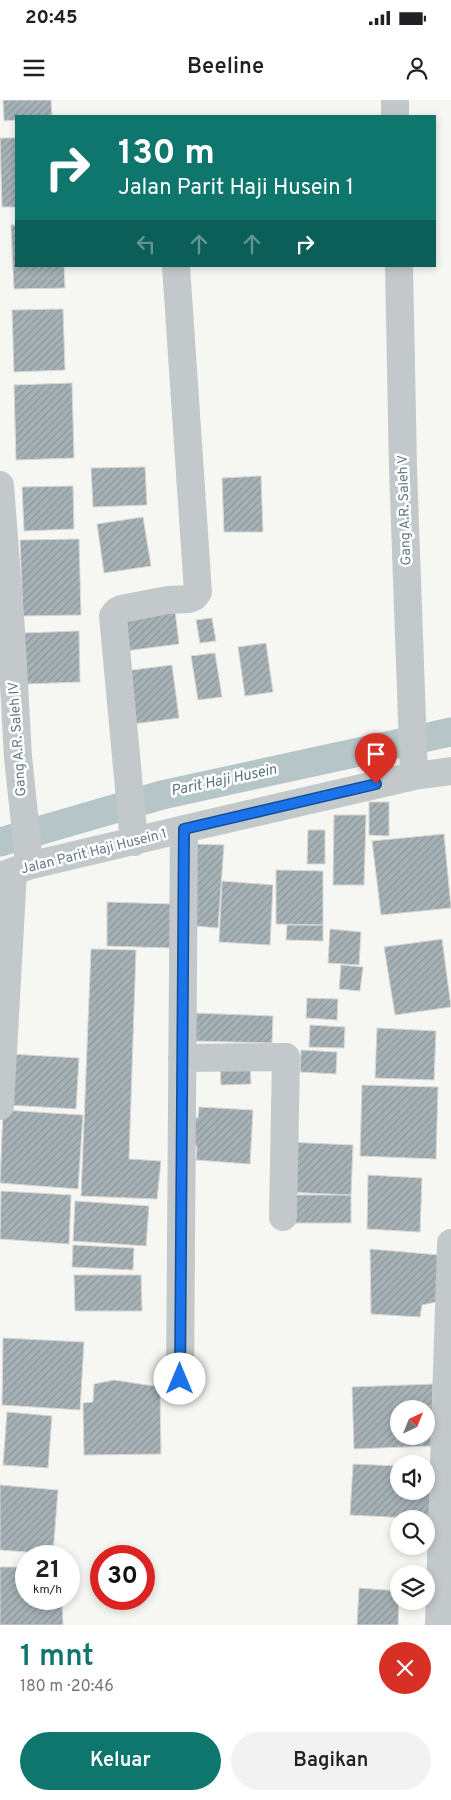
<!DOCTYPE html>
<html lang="id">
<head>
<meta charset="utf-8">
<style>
  :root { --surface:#fff; --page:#f2f2f2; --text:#202124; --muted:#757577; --accent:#0f766e }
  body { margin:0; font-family:Overpass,sans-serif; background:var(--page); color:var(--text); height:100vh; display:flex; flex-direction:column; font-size:19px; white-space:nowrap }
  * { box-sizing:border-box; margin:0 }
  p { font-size:16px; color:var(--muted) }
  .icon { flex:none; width:28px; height:28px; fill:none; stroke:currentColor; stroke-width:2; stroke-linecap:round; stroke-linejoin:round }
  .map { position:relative; height:1525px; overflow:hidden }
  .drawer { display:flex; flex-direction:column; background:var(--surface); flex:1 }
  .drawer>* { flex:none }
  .banner { position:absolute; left:15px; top:15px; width:421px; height:152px; border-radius:0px; box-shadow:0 2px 8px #0003; background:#0f766e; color:#fff; overflow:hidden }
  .needle { width:32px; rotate:43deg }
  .controls { position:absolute; left:390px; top:1300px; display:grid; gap:10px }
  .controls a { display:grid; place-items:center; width:45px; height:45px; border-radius:50%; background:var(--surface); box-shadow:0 2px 8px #0003; font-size:25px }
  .speed { position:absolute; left:15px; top:1445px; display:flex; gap:10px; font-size:25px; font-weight:700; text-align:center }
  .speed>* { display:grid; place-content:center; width:65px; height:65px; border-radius:50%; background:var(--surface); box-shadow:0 2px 8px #0003; line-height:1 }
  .speed small { font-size:12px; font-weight:400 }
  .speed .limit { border:8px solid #d22; background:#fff; color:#111 }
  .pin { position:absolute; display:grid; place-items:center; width:42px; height:42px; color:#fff; margin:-51px -21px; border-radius:50% 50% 50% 0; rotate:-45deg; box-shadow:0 0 5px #0007 }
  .pin .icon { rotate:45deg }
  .me { position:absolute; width:55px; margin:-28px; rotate:0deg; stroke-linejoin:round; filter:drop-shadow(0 0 4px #0008) }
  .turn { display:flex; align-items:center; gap:18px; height:105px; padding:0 20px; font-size:22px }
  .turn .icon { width:65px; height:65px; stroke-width:2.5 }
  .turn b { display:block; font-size:35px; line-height:42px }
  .lanes { display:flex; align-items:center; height:48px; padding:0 20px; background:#0003; justify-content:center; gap:25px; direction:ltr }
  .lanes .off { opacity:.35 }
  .round { display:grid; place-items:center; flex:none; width:52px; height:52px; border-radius:26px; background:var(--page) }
  .headline { display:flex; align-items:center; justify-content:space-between; height:85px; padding:0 20px }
  h1 { font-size:30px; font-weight:600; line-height:38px; color:var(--accent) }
  .action { display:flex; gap:10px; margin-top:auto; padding:10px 20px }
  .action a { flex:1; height:58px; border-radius:30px; background:var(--accent); color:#fff; font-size:20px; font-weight:600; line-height:58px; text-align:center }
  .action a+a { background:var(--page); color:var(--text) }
  .status { display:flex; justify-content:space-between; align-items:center; height:35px; padding:0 25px; background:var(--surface); direction:ltr }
  .status svg { height:14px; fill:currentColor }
  header { display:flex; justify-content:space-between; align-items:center; height:65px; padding:0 20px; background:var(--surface); font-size:22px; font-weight:600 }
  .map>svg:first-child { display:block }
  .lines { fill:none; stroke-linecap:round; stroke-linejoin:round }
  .canal { stroke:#b6c6c8; stroke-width:29 }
  .building { fill:url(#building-hatch); stroke:#d8d7d5; fill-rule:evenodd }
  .street { stroke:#c3c8ca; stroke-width:28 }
  .route-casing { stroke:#114b97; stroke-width:12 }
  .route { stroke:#1a73e8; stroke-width:9 }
  .labels { text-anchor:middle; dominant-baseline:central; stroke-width:5; stroke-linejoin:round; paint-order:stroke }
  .street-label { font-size:14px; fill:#637a85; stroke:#fff }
  .water-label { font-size:15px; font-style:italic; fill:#5a767b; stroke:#fff }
</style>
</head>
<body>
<div class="status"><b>20:45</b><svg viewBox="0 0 49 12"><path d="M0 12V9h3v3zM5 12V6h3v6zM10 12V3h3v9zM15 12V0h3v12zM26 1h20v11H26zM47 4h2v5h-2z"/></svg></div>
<header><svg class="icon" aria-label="menu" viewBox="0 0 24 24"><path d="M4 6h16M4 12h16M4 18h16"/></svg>Beeline<svg class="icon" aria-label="person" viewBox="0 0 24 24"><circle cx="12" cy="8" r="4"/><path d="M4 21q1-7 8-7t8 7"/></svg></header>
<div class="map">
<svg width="451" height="1525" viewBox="0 0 451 1525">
  <defs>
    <pattern id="building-hatch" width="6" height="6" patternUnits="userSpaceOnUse" patternTransform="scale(1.25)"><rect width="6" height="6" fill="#a7b2b6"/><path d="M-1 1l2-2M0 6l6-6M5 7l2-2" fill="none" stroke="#8c969a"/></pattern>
  </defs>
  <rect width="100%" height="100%" fill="#f6f6f2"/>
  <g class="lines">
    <!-- canal -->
    <path class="canal" d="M 0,742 L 162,695 L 451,632"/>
  </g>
  <!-- building -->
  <path class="building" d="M 3,0 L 51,0 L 52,16 L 16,16 L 16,20 L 4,21 Z
    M 0,38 L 16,38 L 16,107 L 2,107 Z
    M 11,125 L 16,125 L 16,166 L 64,166 L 65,188 L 14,189 Z
    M 63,209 L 65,270 L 14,272 L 12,210 Z
    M 72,283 L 74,358 L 16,360 L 14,285 Z
    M 145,367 L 147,405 L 93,407 L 91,368 Z
    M 261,376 L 263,432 L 224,432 L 222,378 Z
    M 73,386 L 74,429 L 24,431 L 22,387 Z
    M 143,417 L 151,466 L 104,473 L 97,424 Z
    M 79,439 L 81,515 L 23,516 L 20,440 Z
    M 175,510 L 179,544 L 125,551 L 120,518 Z
    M 212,518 L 216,541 L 200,543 L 196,520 Z
    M 79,531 L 80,582 L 25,584 L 23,533 Z
    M 266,543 L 273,592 L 245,596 L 238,547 Z
    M 215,553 L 222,597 L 198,600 L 191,556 Z
    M 172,565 L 179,618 L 133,624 L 125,571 Z
    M 369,702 L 389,702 L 389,736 L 369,735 Z
    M 334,715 L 366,715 L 364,785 L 333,785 Z
    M 308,730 L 325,730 L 325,764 L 307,764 Z
    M 444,734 L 451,808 L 381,815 L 372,741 Z
    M 192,744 L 224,745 L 218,828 L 185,825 Z
    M 276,770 L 323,771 L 323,825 L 276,824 Z
    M 222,781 L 273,785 L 270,845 L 219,842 Z
    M 107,802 L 172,804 L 171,848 L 107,846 Z
    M 287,825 L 323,825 L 323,841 L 286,840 Z
    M 330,829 L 361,832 L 359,865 L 328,863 Z
    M 442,839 L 451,907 L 395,915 L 384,847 Z
    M 91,849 L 136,850 L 129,1059 L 161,1061 L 157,1099 L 81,1096 Z
    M 341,865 L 363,867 L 360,891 L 339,889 Z
    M 307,898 L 338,899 L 337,920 L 306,918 Z
    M 194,913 L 273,916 L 272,943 L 194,941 Z
    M 310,925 L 345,927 L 344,948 L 309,947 Z
    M 377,928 L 436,931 L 434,980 L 375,978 Z
    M 301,950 L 337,952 L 336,974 L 300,972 Z
    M 10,954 L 79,958 L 76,1009 L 9,1005 Z
    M 250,964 L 251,984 L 221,985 L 220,965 Z
    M 362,985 L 438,987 L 436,1059 L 360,1056 Z
    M 199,1007 L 253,1010 L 250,1064 L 196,1060 L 197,1046 L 189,1046 L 191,1018 L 198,1018 Z
    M 3,1010 L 83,1015 L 78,1089 L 0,1083 Z
    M 286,1042 L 353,1045 L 351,1095 L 285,1092 Z
    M 368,1075 L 422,1078 L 420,1132 L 367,1129 Z
    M 1,1091 L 71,1095 L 69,1144 L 0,1139 Z
    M 284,1095 L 351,1095 L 351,1123 L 284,1123 Z
    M 75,1101 L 149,1106 L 146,1146 L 73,1141 Z
    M 73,1145 L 134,1148 L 133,1170 L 72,1167 Z
    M 370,1149 L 439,1155 L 436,1202 L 422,1205 L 420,1217 L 371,1214 Z
    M 74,1175 L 141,1175 L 142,1211 L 75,1211 Z
    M 3,1238 L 84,1242 L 80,1310 L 2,1305 Z
    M 114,1280 L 160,1287 L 161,1354 L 84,1355 L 83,1303 L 93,1302 L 94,1284 Z
    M 433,1284 L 431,1346 L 354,1349 L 352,1287 ZM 399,1309 L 426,1309 L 426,1336 L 399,1336 Z
    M 7,1312 L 52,1316 L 48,1368 L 3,1365 Z
    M 353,1364 L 399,1366 L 399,1391 L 426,1391 L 426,1368 L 431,1368 L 429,1419 L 350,1415 Z
    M 0,1385 L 58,1390 L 53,1454 L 0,1450 Z
    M 0,1467 L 26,1467 L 26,1499 L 62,1499 L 63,1525 L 0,1525 Z
    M 359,1488 L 399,1491 L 398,1525 L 357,1525 Z"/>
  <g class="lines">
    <!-- street -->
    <path class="street" d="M 395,0 L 395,16
      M 399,166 L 403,368 L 414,676
      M 0,385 L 11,531 L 18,657 L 28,752 L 28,766
      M 134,742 L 113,516 L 117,511 L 121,509 L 168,500 L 189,499 L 194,497 L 198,492 L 176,166
      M 0,776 L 28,766 L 184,729 L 414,676 L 451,671
      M 182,958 L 286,957 L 283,1117
      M 0,1006 L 13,772
      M 180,1279 L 184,729
      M 439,1525 L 451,1143"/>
  </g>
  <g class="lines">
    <!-- route casing -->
    <g class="route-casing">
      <path id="route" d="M 180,1279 L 184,729 L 376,684"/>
    </g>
    <!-- route -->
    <use href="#route" class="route"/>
  </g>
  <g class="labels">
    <!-- street labels -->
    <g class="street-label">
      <text transform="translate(405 410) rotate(-92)">Gang A.R. Saleh V</text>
      <text transform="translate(18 639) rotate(-94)">Gang A.R. Saleh IV</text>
      <text transform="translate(94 752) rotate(-14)">Jalan Parit Haji Husein 1</text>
    </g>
    <!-- water labels -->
    <g class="water-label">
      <text transform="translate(224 681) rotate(-12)">Parit Haji Husein</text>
    </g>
  </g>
</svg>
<div class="controls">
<a><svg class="needle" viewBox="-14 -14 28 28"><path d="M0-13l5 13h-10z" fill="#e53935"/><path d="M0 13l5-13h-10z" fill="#757577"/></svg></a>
<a><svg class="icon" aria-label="sound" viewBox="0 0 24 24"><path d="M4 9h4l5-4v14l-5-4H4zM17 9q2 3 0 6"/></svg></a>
<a><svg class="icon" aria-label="search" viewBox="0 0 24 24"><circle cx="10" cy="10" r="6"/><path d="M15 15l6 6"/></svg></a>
<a><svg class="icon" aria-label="layers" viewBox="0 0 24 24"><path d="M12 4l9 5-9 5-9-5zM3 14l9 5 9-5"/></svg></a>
</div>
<div class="speed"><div>21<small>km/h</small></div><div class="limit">30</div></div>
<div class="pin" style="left:376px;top:684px;background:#d93025"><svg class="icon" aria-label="arrive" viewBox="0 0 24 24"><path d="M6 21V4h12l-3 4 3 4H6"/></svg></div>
<svg class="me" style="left:180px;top:1279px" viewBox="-20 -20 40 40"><circle r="19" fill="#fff"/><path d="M0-13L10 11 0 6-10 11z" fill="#1a73e8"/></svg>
<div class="banner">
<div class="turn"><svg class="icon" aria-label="right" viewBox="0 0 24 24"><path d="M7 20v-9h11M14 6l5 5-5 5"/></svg><div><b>130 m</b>Jalan Parit Haji Husein 1</div></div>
<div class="lanes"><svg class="icon off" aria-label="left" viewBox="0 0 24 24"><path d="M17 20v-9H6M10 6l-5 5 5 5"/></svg><svg class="icon off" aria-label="ahead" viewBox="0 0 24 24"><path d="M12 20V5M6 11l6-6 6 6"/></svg><svg class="icon off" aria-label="ahead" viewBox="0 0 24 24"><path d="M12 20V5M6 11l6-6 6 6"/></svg><svg class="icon" aria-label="right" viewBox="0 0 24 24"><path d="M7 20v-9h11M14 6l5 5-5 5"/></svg></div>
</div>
</div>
<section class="drawer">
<div class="headline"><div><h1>1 mnt</h1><p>180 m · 20:46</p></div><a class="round" style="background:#d93025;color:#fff"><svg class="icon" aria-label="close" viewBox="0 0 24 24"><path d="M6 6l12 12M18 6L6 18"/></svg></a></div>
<div class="action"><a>Keluar</a><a>Bagikan</a></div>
</section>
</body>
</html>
